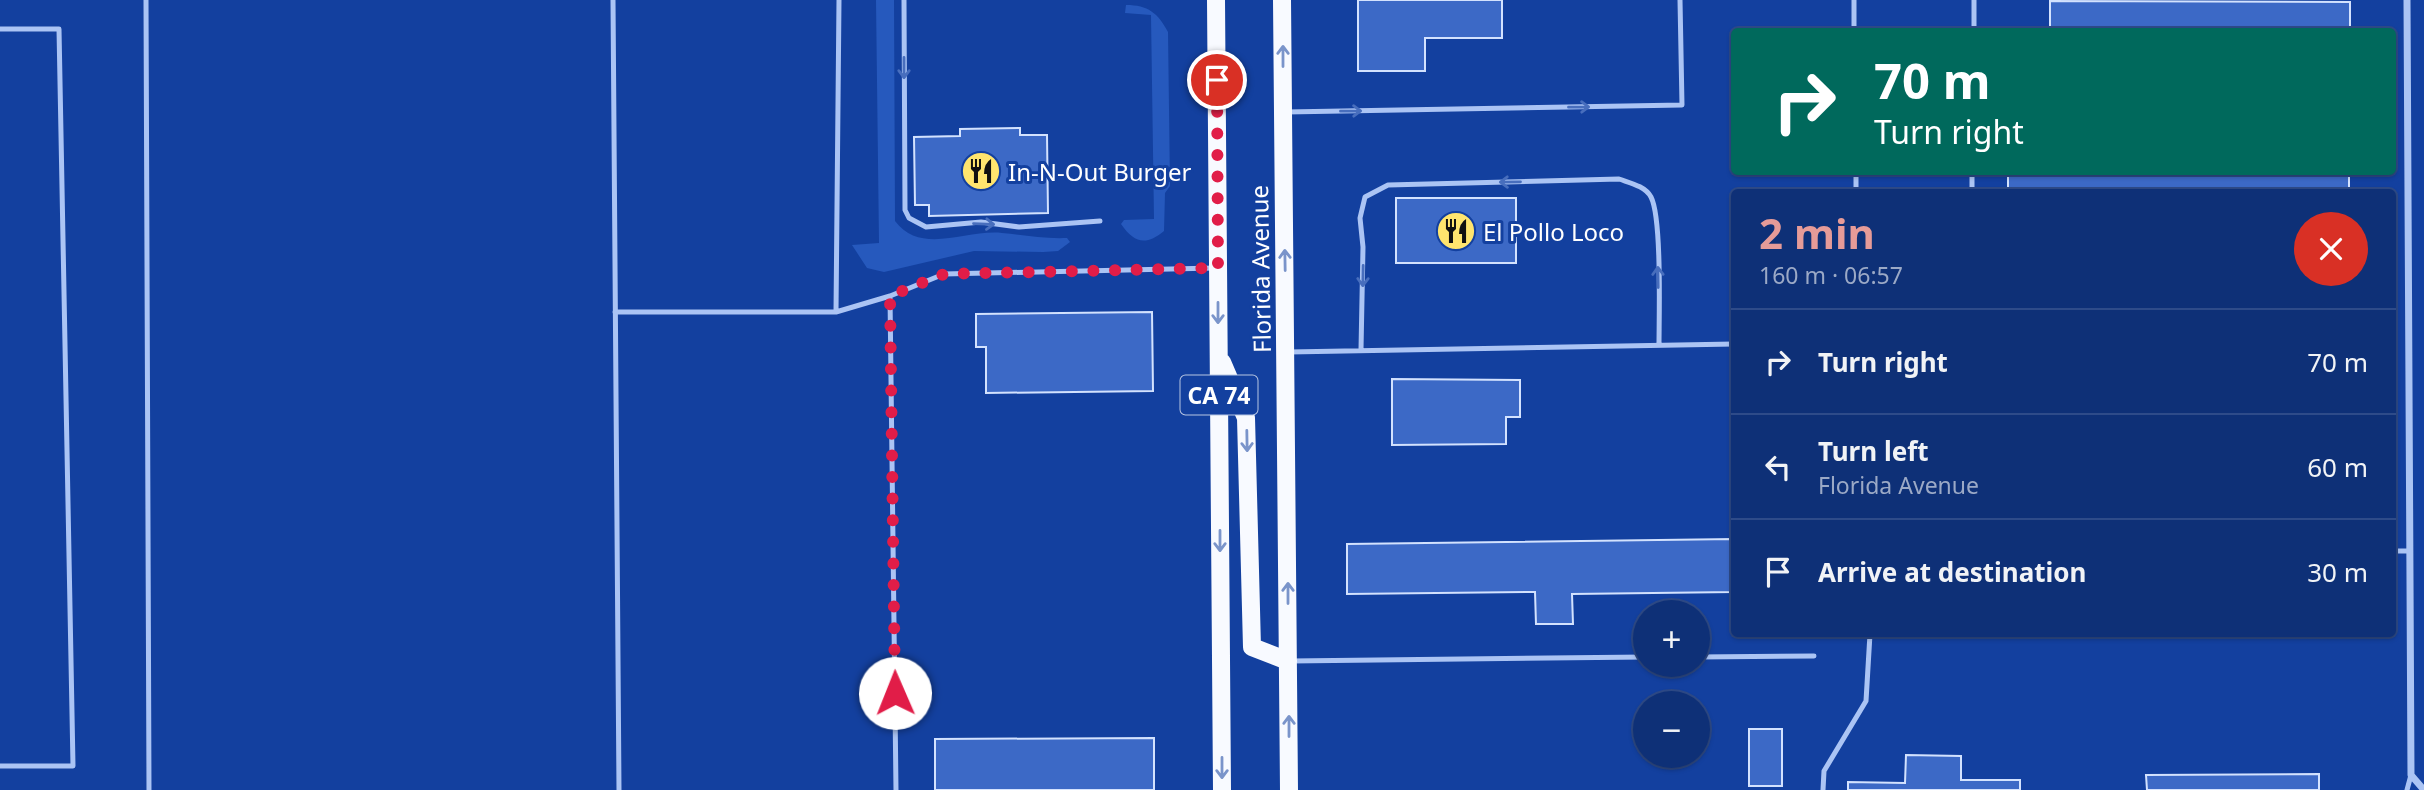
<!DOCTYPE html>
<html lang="en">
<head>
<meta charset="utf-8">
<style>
  :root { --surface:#0e3077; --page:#17387c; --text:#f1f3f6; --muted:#9ba9c6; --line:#2e4b89; --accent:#e69b98 }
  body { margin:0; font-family:"Noto Sans",sans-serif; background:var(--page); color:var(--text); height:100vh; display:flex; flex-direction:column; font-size:26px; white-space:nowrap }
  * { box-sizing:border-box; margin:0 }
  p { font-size:23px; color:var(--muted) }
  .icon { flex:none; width:38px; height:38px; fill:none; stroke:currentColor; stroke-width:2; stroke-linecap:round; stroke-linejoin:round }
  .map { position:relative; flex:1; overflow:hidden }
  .side { position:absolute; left:1731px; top:189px; width:665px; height:448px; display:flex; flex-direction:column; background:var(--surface); border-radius:7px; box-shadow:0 2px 5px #0004,0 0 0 2px var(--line) }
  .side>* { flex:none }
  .hud { position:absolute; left:1731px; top:28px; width:665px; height:147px; border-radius:7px; box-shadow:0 2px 5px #0004,0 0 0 2px var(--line); background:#00695c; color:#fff; overflow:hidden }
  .controls { position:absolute; left:1633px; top:600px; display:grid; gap:14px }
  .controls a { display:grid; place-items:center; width:77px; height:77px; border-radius:50%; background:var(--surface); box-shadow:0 2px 5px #0004,0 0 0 2px var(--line); font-size:35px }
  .pin { position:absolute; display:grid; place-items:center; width:60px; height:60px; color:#fff; margin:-30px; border:4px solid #fff; border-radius:50%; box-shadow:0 2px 7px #0007 }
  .me { position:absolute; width:77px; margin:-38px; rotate:359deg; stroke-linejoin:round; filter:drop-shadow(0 0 5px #0008) }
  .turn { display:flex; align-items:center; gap:24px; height:147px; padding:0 28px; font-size:32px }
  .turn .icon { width:91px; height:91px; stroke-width:2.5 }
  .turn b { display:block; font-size:49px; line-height:60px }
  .round { display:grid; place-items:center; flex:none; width:74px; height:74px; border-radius:37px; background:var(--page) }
  .overview { display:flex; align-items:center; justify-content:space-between; height:119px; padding:0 28px }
  h1 { font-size:42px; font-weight:700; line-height:52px; color:var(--accent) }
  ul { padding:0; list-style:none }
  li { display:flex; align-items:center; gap:21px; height:105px; padding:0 28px; border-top:2px solid var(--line) }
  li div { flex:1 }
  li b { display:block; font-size:26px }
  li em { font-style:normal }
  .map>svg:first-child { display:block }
  .green { fill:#2659bd }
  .building { fill:#3c69c6; stroke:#d3e2fe; stroke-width:2 }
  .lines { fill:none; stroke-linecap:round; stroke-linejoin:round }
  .lane { stroke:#abc4f4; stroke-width:5 }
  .street { stroke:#abc4f4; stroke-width:7 }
  .primary { stroke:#f8faff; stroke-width:18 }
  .oneway { stroke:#7a94ca }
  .oneway2 { stroke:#486ebd }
  .route { stroke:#e11d48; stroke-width:12; stroke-dasharray:0 21.6 }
  .labels { text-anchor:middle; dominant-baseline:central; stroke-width:6; stroke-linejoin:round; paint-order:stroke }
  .shield { fill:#13409f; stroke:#b8c6e2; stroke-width:2 }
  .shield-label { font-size:23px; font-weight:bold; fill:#fff }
  .poi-label { font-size:24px; fill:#fff; stroke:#13409f; text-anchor:start }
  .street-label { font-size:24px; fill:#fff; stroke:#13409f }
</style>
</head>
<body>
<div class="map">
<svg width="2424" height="790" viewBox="0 0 2424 790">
  <rect width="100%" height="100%" fill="#13409f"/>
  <!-- green -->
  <path class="green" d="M 876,0 L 894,0 L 895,221 C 921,256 967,229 1002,233 C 1025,235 1044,239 1067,238 L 1070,242 L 1058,251 L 1043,252 L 974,251 L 884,272 L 867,268 L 852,245 L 879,243 Z
    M 1126,5 C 1148,5 1158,13 1168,32 L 1170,186 L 1165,193 L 1164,231 C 1146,246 1134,243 1121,224 L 1124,220 L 1154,219 L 1151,15 L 1125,13 Z"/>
  <!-- building -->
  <path class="building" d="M 1358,0 L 1502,0 L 1502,38 L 1425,38 L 1425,71 L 1358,71 Z
    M 2050,1 L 2350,2 L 2350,32 L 2050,32 Z
    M 1020,128 L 1020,135 L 1047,135 L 1048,213 L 929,216 L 929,205 L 915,205 L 914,137 L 960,136 L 960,129 Z
    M 2008,172 L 2349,172 L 2349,192 L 2008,192 Z
    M 1396,198 L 1516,198 L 1516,263 L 1396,263 Z
    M 1152,312 L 1153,391 L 986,393 L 986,347 L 976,347 L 976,314 Z
    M 1392,379 L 1520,380 L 1520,417 L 1506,417 L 1506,444 L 1392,445 Z
    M 1734,539 L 1734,592 L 1572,594 L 1573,624 L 1536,624 L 1535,592 L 1347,594 L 1347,544 Z
    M 1749,729 L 1782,729 L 1782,786 L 1749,786 Z
    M 1154,738 L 1154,790 L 935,790 L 935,739 Z
    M 1906,755 L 1961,756 L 1961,780 L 2020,780 L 2020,790 L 1848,790 L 1848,782 L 1905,783 Z
    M 2319,774 L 2319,790 L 2147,790 L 2146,775 Z"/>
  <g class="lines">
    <!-- lane -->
    <path class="lane" d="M 146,0 L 149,790
      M 613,0 L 619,790
      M 904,0 L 905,210 L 909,218 L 926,227 L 981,222 L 1019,227 L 1100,221
      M 1854,0 L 1854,32
      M 0,29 L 59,29 L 73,766 L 0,766
      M 1974,32 L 1974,0
      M 1286,112 L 1682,105 L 1680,0
      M 1856,172 L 1856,192
      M 1972,192 L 1972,172
      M 890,296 L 896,790
      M 615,312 L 836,312 L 890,296 L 944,274 L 1215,268
      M 836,312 L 839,0
      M 1361,350 L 1363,247 L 1360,218 L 1365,197 L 1388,185 L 1619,179 C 1630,183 1645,186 1651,197 C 1662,218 1659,317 1659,345
      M 1289,352 L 1734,344
      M 2392,551 L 2410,551
      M 1698,657 L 1814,656
      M 1291,661 L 1645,657
      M 1823,790 L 1824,771 L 1866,701 L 1870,634
      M 2407,790 L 2411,775"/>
    <!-- street -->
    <path class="street" d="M 2407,0 L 2411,775 L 2424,790"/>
    <!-- primary -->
    <path class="primary" d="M 1216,0 L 1222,790
      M 1282,0 L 1289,790
      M 1222,362 L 1246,418 L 1252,647 L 1288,661"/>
  </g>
  <!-- one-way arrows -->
  <defs><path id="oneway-shaft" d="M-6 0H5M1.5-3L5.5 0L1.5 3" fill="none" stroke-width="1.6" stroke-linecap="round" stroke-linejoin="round" transform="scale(1.75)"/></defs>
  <g class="oneway">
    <use href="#oneway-shaft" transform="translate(1283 56) rotate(-90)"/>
    <use href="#oneway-shaft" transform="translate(1285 260) rotate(-91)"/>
    <use href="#oneway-shaft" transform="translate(1218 313) rotate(90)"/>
    <use href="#oneway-shaft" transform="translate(1247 441) rotate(89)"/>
    <use href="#oneway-shaft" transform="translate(1220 541) rotate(90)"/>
    <use href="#oneway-shaft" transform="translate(1288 593) rotate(-90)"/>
    <use href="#oneway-shaft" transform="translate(1289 726) rotate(-90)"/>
    <use href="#oneway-shaft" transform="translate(1222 768) rotate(90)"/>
  </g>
  <g class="oneway2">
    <use href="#oneway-shaft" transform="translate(904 68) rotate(90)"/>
    <use href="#oneway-shaft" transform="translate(1579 107) rotate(-1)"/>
    <use href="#oneway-shaft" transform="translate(1351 111) rotate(-1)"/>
    <use href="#oneway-shaft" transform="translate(1510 182) rotate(179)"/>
    <use href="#oneway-shaft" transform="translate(984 224) rotate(2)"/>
    <use href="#oneway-shaft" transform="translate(1363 276) rotate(91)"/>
    <use href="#oneway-shaft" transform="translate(1658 277) rotate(-91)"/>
  </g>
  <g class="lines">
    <!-- route -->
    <path class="route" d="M 895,693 L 890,296 L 944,274 L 1218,268 L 1217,80"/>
  </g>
  <!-- icons -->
  <defs>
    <g id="restaurant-disc" transform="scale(2.0125)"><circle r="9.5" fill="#ffe56e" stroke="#13409f"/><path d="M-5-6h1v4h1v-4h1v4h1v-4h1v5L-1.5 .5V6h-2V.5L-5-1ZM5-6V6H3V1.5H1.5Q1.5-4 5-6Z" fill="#111"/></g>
  </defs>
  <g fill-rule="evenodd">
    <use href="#restaurant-disc" x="981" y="171"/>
    <use href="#restaurant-disc" x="1456" y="231"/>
  </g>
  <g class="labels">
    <!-- shield labels -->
    <rect class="shield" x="1180.5" y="375.5" width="77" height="39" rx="5"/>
    <g class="shield-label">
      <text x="1219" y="395">CA 74</text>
    </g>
    <!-- poi labels -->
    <g class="poi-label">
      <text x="1008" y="171">In-N-Out Burger</text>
      <text x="1483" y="231">El Pollo Loco</text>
    </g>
    <!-- street labels -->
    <g class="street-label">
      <text transform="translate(1260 269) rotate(-91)">Florida Avenue</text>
    </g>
  </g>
</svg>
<div class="controls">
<a>+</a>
<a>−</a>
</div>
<div class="pin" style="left:1217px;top:80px;background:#d93025"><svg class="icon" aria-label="arrive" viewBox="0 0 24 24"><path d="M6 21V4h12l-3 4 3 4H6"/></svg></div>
<svg class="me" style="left:895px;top:693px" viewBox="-20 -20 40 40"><circle r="19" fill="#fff"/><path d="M0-13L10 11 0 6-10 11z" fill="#e11d48"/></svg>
<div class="hud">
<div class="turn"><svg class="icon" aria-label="right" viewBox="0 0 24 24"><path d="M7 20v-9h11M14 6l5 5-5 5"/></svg><div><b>70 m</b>Turn right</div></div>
</div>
<section class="side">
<div class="overview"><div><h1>2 min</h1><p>160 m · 06:57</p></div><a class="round" style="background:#d93025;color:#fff"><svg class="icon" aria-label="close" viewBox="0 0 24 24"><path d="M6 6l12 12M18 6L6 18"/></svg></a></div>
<ul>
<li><svg class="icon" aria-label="right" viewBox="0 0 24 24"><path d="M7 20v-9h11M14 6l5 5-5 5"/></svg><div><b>Turn right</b></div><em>70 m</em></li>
<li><svg class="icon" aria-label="left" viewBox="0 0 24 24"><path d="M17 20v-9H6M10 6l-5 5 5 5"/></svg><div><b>Turn left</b><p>Florida Avenue</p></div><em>60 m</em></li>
<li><svg class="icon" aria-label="arrive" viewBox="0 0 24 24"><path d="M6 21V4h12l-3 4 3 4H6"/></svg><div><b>Arrive at destination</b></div><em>30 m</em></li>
</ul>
</section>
</div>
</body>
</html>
